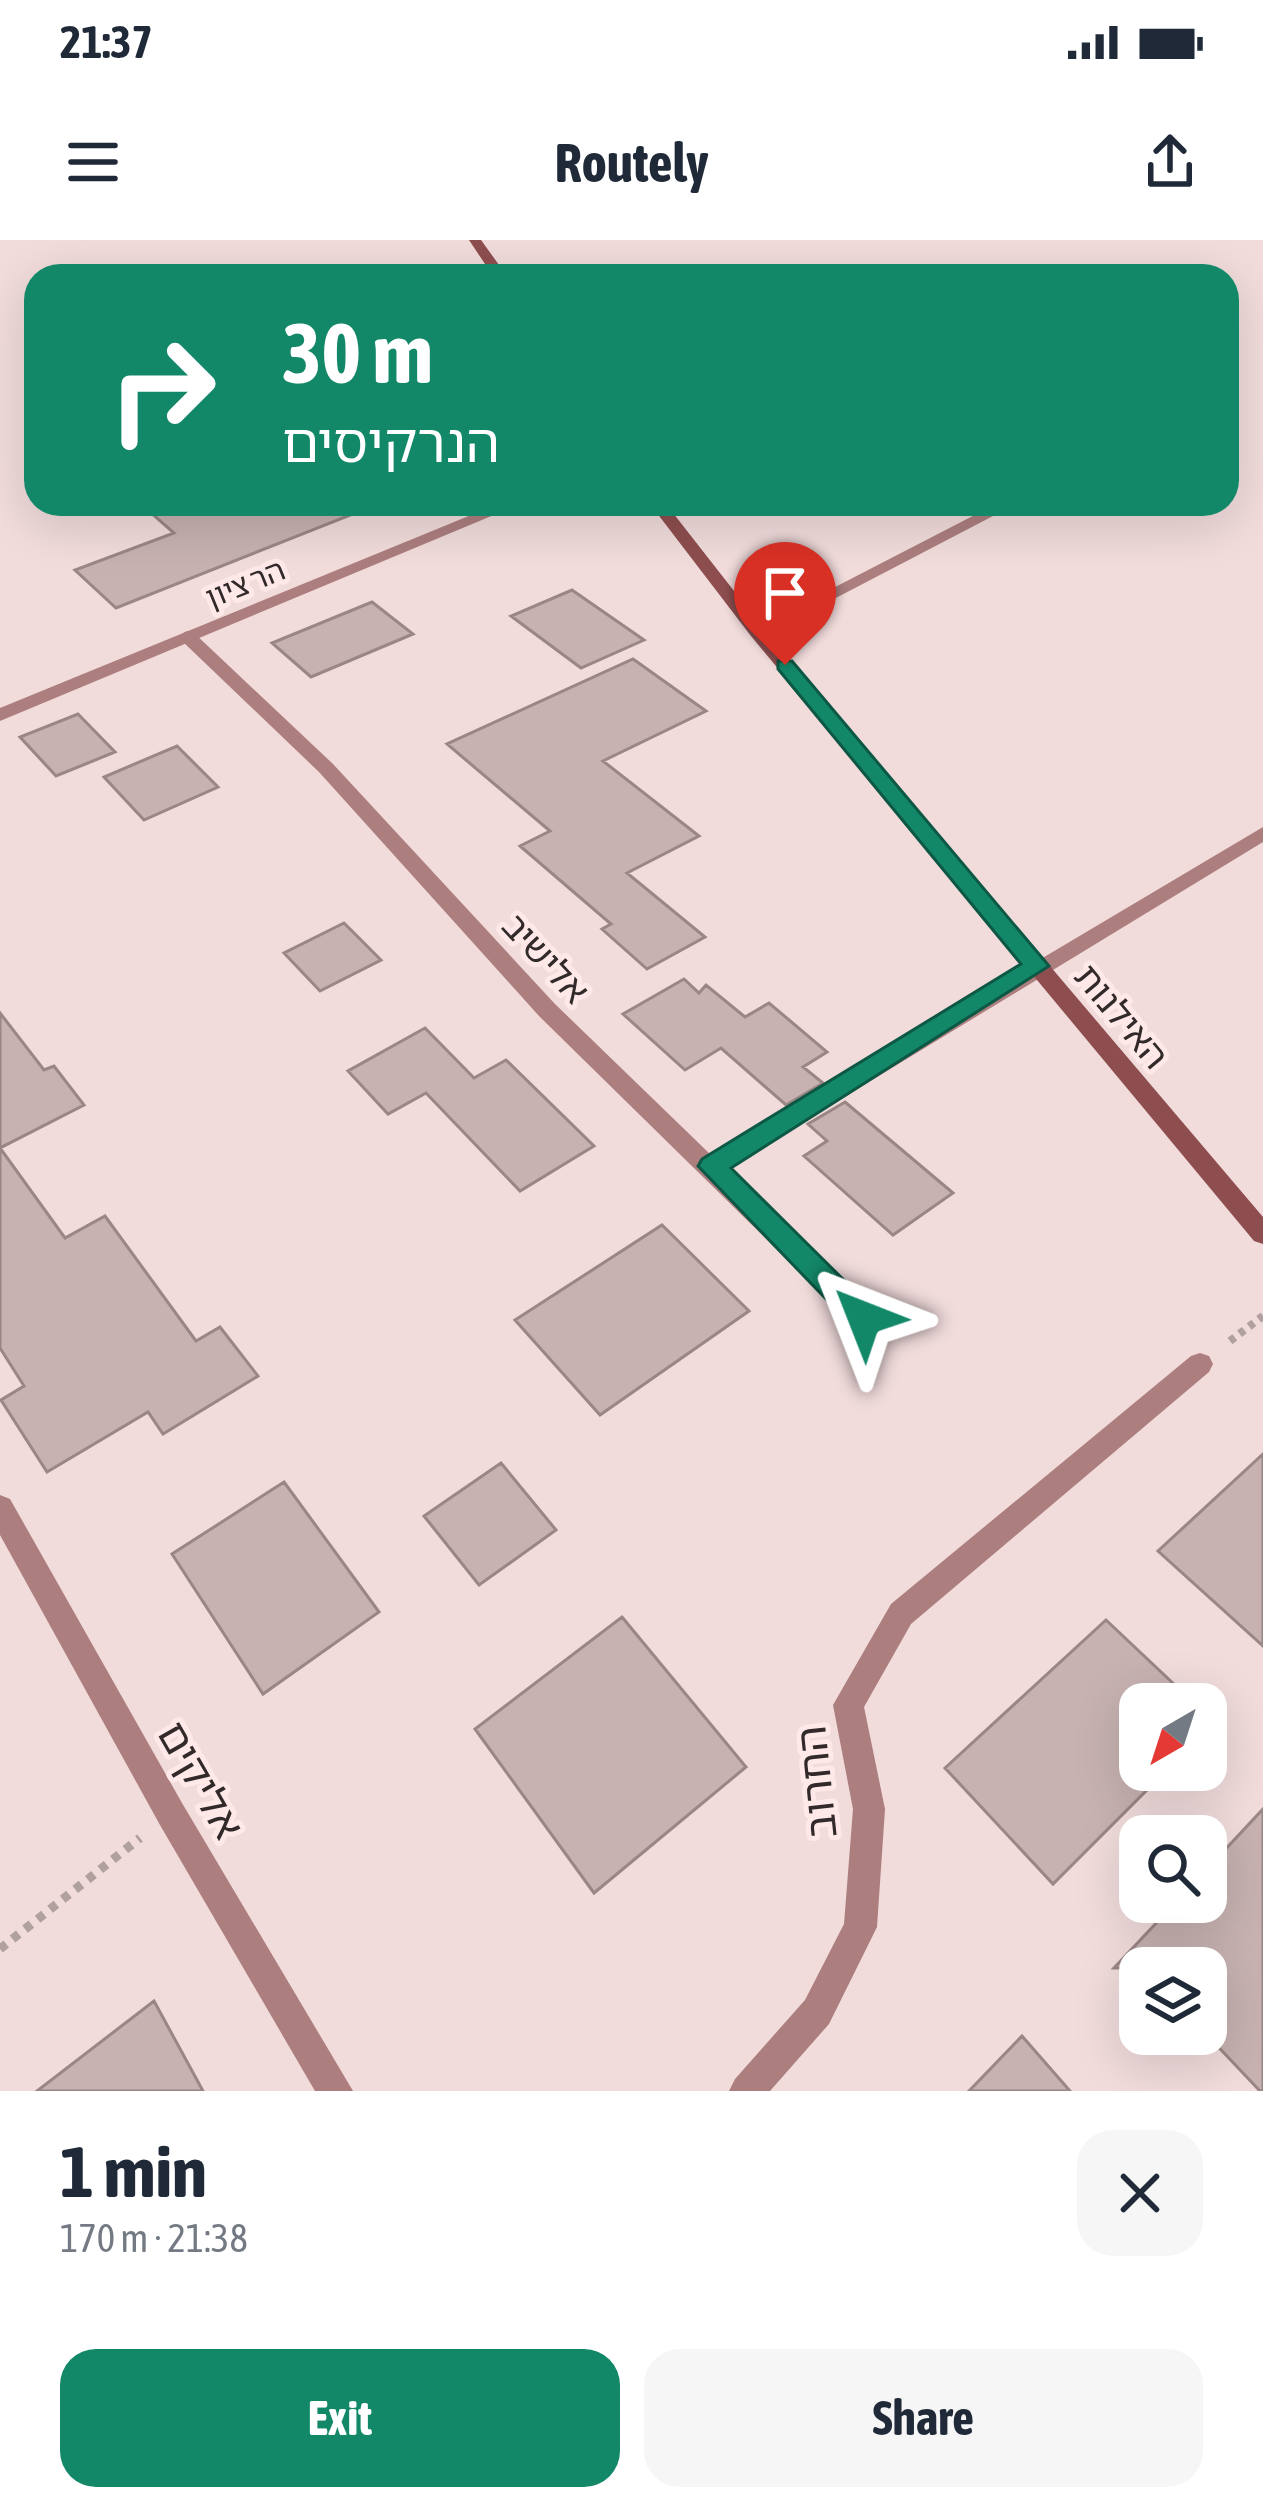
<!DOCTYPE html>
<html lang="en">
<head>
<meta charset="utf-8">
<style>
  :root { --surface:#fff; --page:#f6f6f7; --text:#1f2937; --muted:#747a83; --accent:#138869 }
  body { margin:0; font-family:"Asap Condensed","Noto Sans Hebrew",sans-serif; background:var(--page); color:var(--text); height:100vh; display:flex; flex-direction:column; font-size:45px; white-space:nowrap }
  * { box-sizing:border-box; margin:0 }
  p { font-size:39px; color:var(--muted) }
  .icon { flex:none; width:66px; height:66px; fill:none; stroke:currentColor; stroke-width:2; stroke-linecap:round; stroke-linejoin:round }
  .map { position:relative; height:1851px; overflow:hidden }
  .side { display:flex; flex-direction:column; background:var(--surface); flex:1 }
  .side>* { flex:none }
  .top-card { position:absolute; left:24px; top:24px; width:1215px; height:252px; border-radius:36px; box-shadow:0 12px 48px #0002; background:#138869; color:#fff; overflow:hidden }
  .needle { width:78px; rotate:219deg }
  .fabs { position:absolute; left:1119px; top:1443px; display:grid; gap:24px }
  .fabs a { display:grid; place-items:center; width:108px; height:108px; border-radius:24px; background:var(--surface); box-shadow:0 12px 48px #0002; font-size:60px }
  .pin { position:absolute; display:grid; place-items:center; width:102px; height:102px; color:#fff; margin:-123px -51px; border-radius:50% 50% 50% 0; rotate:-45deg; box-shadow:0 0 12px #0007 }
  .pin .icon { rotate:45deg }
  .me { position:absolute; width:132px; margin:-66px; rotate:315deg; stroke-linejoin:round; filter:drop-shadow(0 0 9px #0008) }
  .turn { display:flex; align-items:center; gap:42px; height:252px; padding:0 60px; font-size:54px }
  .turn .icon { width:156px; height:156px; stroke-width:2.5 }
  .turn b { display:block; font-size:84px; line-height:102px }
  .round { display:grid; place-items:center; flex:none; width:126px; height:126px; border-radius:36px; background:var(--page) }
  .overview { display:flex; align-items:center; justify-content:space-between; height:204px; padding:0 60px }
  h1 { font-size:72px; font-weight:700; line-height:90px }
  .primary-button { display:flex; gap:24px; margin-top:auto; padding:24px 60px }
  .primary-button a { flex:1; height:138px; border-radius:36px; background:var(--accent); color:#fff; font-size:48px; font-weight:700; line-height:138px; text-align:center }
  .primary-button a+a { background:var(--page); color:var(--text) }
  .status { display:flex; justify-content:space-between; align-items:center; height:84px; padding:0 60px; background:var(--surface); direction:ltr }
  .status svg { height:33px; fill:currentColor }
  header { display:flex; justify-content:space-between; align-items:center; height:156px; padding:0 60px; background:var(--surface); font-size:54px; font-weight:700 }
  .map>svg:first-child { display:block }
  .building { fill:#c7b1b1; stroke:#9a8685; stroke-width:3 }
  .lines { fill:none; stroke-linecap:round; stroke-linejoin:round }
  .path-far1 { stroke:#b1a0a0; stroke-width:8; stroke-dasharray:6 6; stroke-linecap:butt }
  .path { stroke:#b1a0a0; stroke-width:9; stroke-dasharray:8 8; stroke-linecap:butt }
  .minor { fill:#ac7e7e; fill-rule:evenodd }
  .tertiary { fill:#ac7e7e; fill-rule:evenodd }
  .secondary { fill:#8e4e4f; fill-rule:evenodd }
  .route { fill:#138869; stroke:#0c5844; stroke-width:3 }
  .labels { text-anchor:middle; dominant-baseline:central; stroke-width:10; stroke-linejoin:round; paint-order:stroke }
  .far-street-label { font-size:30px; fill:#322a2a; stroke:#ffe8e8 }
  .street-label { font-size:36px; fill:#322a2a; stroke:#ffe8e8 }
  .near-street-label { font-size:42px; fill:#322a2a; stroke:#ffe8e8 }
</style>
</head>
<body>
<div class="status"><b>21:37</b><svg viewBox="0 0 49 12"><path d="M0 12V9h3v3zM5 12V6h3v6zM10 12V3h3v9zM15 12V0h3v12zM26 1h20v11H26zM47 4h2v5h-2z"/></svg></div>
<header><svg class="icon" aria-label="menu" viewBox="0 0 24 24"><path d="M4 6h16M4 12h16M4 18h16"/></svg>Routely<svg class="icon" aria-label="share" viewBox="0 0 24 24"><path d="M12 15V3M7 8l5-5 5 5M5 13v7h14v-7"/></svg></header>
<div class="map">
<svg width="1263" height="1851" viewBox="0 0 1263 1851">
  <rect width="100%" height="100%" fill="#f1dbdb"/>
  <!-- building -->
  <path class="building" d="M 141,264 L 368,264 L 368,268 L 116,368 L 75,330 L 174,293 Z
    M 572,350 L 644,400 L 581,428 L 511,376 Z
    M 372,362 L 413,394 L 311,437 L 272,403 Z
    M 633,419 L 706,471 L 603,521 L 699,596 L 627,633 L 705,697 L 647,729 L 602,689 L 611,684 L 520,606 L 550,591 L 447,504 Z
    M 78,474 L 115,512 L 56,536 L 20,497 Z
    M 177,506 L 218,547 L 144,580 L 104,537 Z
    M 344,683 L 381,720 L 320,751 L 284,713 Z
    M 684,739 L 699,753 L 706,745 L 745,777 L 769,763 L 827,812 L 803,827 L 823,843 L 786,865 L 721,808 L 685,830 L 623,774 Z
    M 0,773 L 44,830 L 54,826 L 84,865 L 0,908 Z
    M 425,788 L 474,838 L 506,820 L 594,906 L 520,951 L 426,853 L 388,874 L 348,831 Z
    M 845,862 L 953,953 L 893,995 L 804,916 L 827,901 L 808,884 Z
    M 0,908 L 65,998 L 105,976 L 196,1101 L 220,1087 L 258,1136 L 163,1194 L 148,1172 L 47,1232 L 1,1160 L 24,1146 L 0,1108 Z
    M 662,985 L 749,1071 L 600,1175 L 515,1080 Z
    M 1263,1214 L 1263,1406 L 1158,1311 Z
    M 501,1223 L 556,1290 L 479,1345 L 424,1276 Z
    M 284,1242 L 379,1372 L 263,1454 L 172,1314 Z
    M 622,1377 L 746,1527 L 594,1653 L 475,1489 Z
    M 1106,1380 L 1195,1464 L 1140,1464 L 1140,1530 L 1167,1530 L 1053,1644 L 945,1528 Z
    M 1263,1569 L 1263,1851 L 1260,1851 L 1206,1794 L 1206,1728 L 1114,1728 L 1176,1662 L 1206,1662 L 1206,1630 Z
    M 154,1761 L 203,1851 L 37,1851 Z
    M 1022,1796 L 1070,1851 L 969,1851 Z"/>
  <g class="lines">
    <!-- path-far1 -->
    <path class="path-far1" d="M 1230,1101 L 1263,1076"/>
    <!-- path -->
    <path class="path" d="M 0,1709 L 140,1598"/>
    <!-- minor -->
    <path class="minor" d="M 996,264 L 1016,264 L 763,396 L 748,392 Z
      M 187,391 L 193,392 L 333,524 L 555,764 L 711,915 L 1263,587 L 1263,602 L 726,929 L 873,1070 L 877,1078 L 873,1086 L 864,1089 L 855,1086 L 539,776 L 319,532 L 181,400 L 178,396 Z
      M 1200,1113 L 1209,1116 L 1213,1124 L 1209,1132 L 911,1384 L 864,1467 L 885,1569 L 877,1687 L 829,1784 L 770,1851 L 729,1851 L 735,1839 L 805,1760 L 844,1684 L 853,1569 L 833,1465 L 891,1364 L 1191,1116 Z
      M 0,1255 L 10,1259 L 182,1563 L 353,1851 L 315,1851 L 160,1585 L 0,1295 Z"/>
    <!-- tertiary -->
    <path class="tertiary" d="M 498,264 L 520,264 L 0,481 L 0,468 Z"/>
    <!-- secondary -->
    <path class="secondary" d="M 469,0 L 481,0 L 507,36 L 493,36 Z
      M 650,264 L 666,264 L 763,388 L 1263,977 L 1263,1004 L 1254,1001 L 751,396 Z"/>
  </g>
  <!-- route -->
  <path class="route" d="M 778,421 L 792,421 L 1049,726 L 731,928 L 874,1070 L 878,1078 L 874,1087 L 864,1091 L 853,1087 L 698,926 L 702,919 L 1021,724 L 778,429 Z"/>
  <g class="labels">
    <!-- far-street labels -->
    <g class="far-street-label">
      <text transform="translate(245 343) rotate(-22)">הר ציון</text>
    </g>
    <!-- street labels -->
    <g class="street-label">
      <text transform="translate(546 718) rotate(47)">אלישיב</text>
      <text transform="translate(1122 776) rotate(50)">האילנות</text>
    </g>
    <!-- near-street labels -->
    <g class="near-street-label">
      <text transform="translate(201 1540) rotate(60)">אליקים</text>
      <text transform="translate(816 1542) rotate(-96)">החרוב</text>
    </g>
  </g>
</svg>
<div class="fabs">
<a><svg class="needle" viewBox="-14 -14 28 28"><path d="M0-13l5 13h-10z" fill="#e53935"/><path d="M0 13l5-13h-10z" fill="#747a83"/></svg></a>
<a><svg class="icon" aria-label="search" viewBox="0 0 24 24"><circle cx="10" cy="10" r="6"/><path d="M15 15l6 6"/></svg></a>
<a><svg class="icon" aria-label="layers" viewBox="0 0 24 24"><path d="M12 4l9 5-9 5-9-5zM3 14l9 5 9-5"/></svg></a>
</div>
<div class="pin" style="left:785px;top:425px;background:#d93025"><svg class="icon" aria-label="arrive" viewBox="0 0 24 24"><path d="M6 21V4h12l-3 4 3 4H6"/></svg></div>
<svg class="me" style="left:864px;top:1078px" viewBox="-20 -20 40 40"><path d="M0-17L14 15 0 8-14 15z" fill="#138869" stroke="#fff" stroke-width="4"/></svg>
<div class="top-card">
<div class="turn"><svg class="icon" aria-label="right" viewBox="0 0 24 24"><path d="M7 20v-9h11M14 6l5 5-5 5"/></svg><div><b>30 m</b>הנרקיסים</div></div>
</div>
</div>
<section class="side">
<div class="overview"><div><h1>1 min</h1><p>170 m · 21:38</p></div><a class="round"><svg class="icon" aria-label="close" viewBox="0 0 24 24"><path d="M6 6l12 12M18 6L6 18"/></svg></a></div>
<div class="primary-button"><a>Exit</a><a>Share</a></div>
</section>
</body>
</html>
